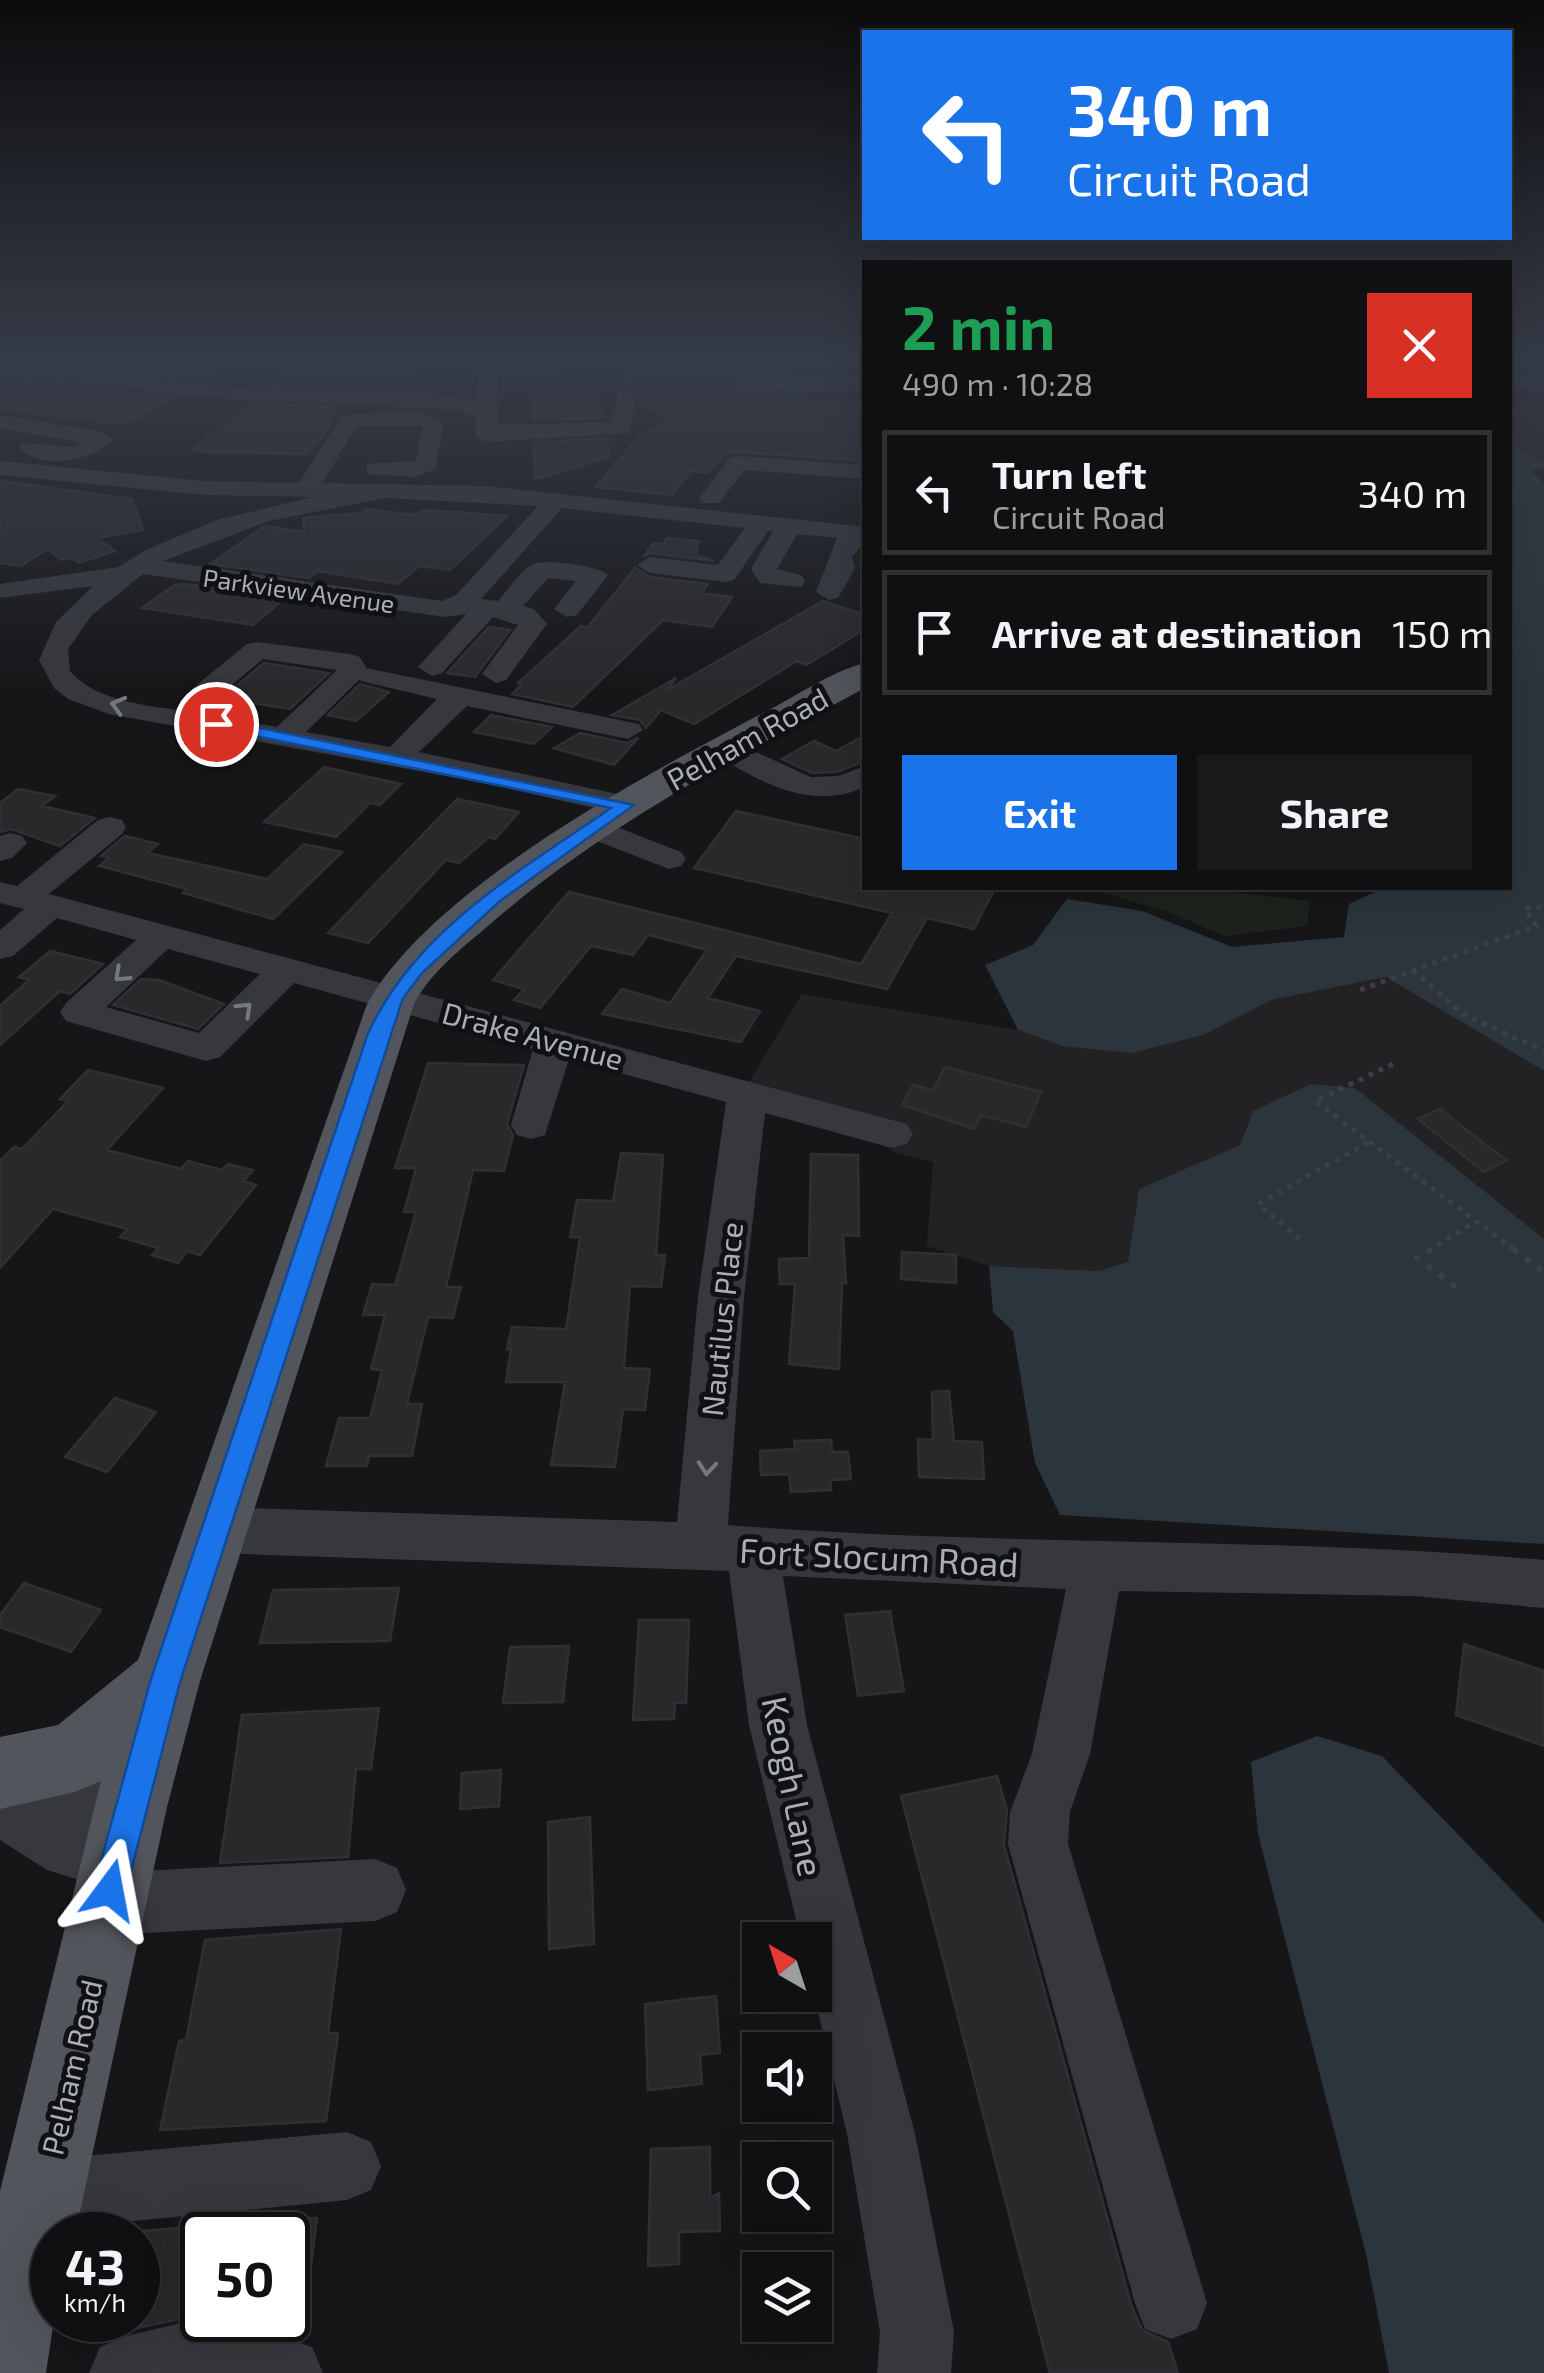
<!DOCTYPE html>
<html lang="en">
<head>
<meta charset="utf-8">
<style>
  :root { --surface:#101012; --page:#19191b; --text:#f1f3f6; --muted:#9c9d9f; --line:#303032; --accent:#1a73e8 }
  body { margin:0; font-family:"Exo 2",sans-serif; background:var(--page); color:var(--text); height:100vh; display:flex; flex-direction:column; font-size:38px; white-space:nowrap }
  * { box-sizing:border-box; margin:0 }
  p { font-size:32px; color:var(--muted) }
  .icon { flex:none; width:55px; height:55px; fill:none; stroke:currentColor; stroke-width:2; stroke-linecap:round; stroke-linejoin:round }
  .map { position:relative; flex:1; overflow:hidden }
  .drawer { position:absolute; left:862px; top:260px; width:650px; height:630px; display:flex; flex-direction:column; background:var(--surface); border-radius:0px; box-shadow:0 10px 40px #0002,0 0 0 2px var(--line) }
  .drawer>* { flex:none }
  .guide { position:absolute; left:862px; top:30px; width:650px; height:210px; border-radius:0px; box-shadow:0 10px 40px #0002,0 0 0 2px var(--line); background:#1a73e8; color:#fff; overflow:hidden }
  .needle { width:65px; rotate:321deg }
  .controls { position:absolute; left:742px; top:1922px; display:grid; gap:20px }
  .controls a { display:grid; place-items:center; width:90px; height:90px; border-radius:0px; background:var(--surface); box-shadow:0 10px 40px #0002,0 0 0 2px var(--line); font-size:50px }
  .speed { position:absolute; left:30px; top:2212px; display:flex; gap:20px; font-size:50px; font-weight:700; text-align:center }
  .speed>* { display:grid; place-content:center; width:130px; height:130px; border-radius:50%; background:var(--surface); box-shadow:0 10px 40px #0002,0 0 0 2px var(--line); line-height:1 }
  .speed small { font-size:25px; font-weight:400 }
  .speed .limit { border:5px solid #111; border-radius:15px; background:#fff; color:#111 }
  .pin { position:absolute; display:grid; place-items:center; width:85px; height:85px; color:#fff; margin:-42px; border:5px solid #fff; border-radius:50%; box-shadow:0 2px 10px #0007 }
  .me { position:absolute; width:110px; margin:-55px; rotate:13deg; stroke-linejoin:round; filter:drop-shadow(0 0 8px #0008) }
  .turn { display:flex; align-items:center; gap:35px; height:210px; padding:0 40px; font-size:45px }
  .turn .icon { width:130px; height:130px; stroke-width:2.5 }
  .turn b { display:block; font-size:70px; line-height:85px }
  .round { display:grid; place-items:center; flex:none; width:105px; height:105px; border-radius:0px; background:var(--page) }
  .summary { display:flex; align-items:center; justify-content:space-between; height:170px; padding:0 40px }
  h1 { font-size:60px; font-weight:700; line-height:75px; color:#1e9e55 }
  .button { display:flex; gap:20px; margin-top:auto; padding:20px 40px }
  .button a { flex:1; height:115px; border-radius:0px; background:var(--accent); color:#fff; font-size:40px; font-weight:700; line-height:115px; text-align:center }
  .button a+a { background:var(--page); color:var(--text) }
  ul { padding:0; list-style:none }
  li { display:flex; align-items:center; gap:30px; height:125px; margin:0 20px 15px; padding:0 20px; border:5px solid var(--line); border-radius:0px }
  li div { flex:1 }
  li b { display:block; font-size:38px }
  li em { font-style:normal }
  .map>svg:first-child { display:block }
  .built { fill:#222225 }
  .green { fill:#1c231d }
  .water { fill:#2c353c }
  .building { fill:#29292c; stroke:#303034; stroke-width:2.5 }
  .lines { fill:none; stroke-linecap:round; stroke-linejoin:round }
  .path-far1 { stroke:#3d3f44; stroke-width:5; stroke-dasharray:5 6; stroke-linecap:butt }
  .path { stroke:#3d3f44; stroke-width:6; stroke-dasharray:6 9; stroke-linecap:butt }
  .minor { fill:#37383d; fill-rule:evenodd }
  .major { fill:#53555c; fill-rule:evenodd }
  .oneway { stroke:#757881 }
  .route { fill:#1a73e8; stroke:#114b97; stroke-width:2.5 }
  .labels { text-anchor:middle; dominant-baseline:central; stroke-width:10; stroke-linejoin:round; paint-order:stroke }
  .far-street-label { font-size:25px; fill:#a8adb8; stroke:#111113 }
  .street-label { font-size:30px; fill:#a8adb8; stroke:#111113 }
  .near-street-label { font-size:35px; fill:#a8adb8; stroke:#111113 }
</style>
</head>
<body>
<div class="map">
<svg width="1544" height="2373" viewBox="0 0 1544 2373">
  <rect width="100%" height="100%" fill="#161618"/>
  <!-- built -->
  <path class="built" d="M 1544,400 L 1544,463 L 1542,463 L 1510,446 L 1510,401 Z
    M 1386,977 L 1544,1071 L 1544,1239 L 1355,1089 L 1253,1111 L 1240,1145 L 1139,1189 L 1128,1262 L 1099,1271 L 989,1266 L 927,1246 L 933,1162 L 891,1152 L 904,1131 L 746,1087 L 802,994 L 1018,1030 L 1062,1046 L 1206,1034 L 1271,1000 Z"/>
  <!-- green -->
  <path class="green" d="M 1091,888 L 1196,888 L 1310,901 L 1307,926 L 1224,936 L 1173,914 Z"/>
  <!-- water -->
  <path class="water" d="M 1510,446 L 1544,463 L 1544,468 L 1530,470 L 1544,483 L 1544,1071 L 1386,977 L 1271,1000 L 1206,1034 L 1132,1053 L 1062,1046 L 1018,1030 L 985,965 L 1033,945 L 1067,899 L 1142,911 L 1232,947 L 1344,937 L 1349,904 L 1384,888 L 1510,888 Z
    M 1311,1084 L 1355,1088 L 1544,1239 L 1544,1544 L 1060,1515 L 1035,1463 L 1013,1331 L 993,1312 L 989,1266 L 1099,1271 L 1128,1262 L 1139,1189 L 1240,1145 L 1253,1111 Z
    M 1317,1736 L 1382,1756 L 1544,1923 L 1544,2373 L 1389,2373 L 1366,2254 L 1258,1834 L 1251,1762 Z"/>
  <!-- building -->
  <path class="building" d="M 128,361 L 227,361 L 195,381 L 127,372 Z
    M 352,361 L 423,361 L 402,386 L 270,386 L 298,363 L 344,367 Z
    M 786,361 L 788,375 L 737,376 L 723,387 L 737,396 L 791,395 L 806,396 L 810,403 L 865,403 L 865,461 L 737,452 L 725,454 L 707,473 L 691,471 L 672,495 L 596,487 L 637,439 L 672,419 L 639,402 L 640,390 L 625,385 L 627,368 Z
    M 16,375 L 126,393 L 169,398 L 128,424 L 0,409 L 0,382 Z
    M 594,380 L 602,418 L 532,420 L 532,381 Z
    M 250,403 L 335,407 L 330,427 L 306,454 L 192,451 Z
    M 606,438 L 610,457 L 535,479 L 533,443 Z
    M 0,481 L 132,499 L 143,530 L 97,538 L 115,551 L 79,563 L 71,558 L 62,560 L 47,549 L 21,566 L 0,563 Z
    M 367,509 L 412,515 L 428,510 L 507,516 L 450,570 L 419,566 L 398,584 L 317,571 L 309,578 L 210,564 L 265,526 L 304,532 L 303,518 L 361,513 Z
    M 667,538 L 699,541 L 696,555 L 714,561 L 650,553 L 643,557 L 654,543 L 663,544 Z
    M 635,568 L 650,577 L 708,584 L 702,593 L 732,597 L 712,627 L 663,620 L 573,707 L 512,694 L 522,684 L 518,683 L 581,626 L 587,628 Z
    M 185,584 L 285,598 L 253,625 L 142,608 L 175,585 Z
    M 823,601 L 865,615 L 865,629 L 806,665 L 797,661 L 694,724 L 661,710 L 646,728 L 640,720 L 612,715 L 676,678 L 667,690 Z
    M 489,627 L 510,630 L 475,677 L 447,673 Z
    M 264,663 L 329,673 L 290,709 L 222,698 Z
    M 360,684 L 389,692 L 356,721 L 328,715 Z
    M 491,715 L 552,727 L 534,744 L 474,732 Z
    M 580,733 L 627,743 L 638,738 L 614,765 L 554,748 Z
    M 865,735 L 865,761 L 837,772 L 812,773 L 782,759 L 814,741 L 836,751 Z
    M 324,767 L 401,784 L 380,805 L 370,803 L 336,837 L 264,822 Z
    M 18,789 L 55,796 L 42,806 L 95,818 L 60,846 L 11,829 L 0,832 L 0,803 Z
    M 457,799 L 519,812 L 495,839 L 489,837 L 459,863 L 446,860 L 368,943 L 328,933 Z
    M 736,811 L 865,839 L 865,888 L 995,888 L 974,929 L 927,918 L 887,989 L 736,956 L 708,998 L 760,1011 L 741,1042 L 602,1014 L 622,989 L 670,1003 L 707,950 L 648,935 L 633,955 L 591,946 L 540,1008 L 514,1000 L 524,989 L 493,980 L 569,892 L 861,964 L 892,913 L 694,868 Z
    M 125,836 L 158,844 L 148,853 L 267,879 L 304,844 L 342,852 L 273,919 L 183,893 L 187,889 L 99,866 L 109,858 L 101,856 Z
    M 50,951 L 103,964 L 70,994 L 60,991 L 0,1045 L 0,1006 L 29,980 L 19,977 Z
    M 141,979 L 159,980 L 224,1004 L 198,1029 L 113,1005 Z
    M 428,1063 L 524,1065 L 507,1124 L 513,1135 L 504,1171 L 473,1170 L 446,1287 L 461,1287 L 453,1318 L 428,1317 L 407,1404 L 422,1404 L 412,1456 L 369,1456 L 367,1466 L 326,1466 L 339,1418 L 370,1418 L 382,1370 L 371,1369 L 385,1315 L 363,1315 L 372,1284 L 395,1285 L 416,1212 L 404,1212 L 416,1168 L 395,1168 Z
    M 945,1067 L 1041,1092 L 1026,1127 L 981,1115 L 974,1129 L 902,1105 L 913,1085 L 933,1090 Z
    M 88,1070 L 163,1088 L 107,1150 L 181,1169 L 188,1161 L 222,1170 L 228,1164 L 253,1170 L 244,1181 L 256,1185 L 200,1255 L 187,1251 L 178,1263 L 152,1255 L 158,1248 L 120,1237 L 127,1229 L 53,1209 L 0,1268 L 0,1161 L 14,1147 L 22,1149 L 68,1101 L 60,1099 Z
    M 1440,1109 L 1482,1142 L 1507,1160 L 1484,1172 L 1418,1119 Z
    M 621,1153 L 663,1155 L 656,1255 L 665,1255 L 661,1287 L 630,1286 L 624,1368 L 650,1369 L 645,1410 L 623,1409 L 615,1467 L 551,1465 L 565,1382 L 506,1382 L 511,1349 L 507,1349 L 512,1327 L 566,1329 L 580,1237 L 570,1237 L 577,1200 L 613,1201 Z
    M 811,1154 L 858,1155 L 859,1236 L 843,1235 L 846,1283 L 842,1283 L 839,1369 L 789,1364 L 795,1284 L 780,1284 L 779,1259 L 809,1258 Z
    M 902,1252 L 956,1255 L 956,1283 L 901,1279 Z
    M 949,1391 L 954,1441 L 982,1442 L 984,1479 L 919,1477 L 918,1439 L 933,1440 L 932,1392 Z
    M 115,1398 L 156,1412 L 107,1472 L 65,1457 Z
    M 831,1440 L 832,1452 L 848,1452 L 851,1479 L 830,1480 L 831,1490 L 791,1492 L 789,1474 L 761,1475 L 760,1451 L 795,1449 L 794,1441 Z
    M 24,1583 L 101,1610 L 71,1652 L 0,1627 L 0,1615 Z
    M 399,1588 L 390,1641 L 260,1643 L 273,1590 Z
    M 890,1611 L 904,1691 L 858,1696 L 845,1615 Z
    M 639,1620 L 689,1620 L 686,1703 L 675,1703 L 674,1719 L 633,1720 Z
    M 1464,1644 L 1544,1671 L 1544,1746 L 1456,1715 Z
    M 569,1646 L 563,1702 L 503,1703 L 510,1647 Z
    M 379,1708 L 371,1769 L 356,1769 L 348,1857 L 220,1863 L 242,1715 Z
    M 501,1770 L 499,1806 L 460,1809 L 462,1773 Z
    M 997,1776 L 1007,1810 L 1004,1845 L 1131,2304 L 1142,2330 L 1168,2342 L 1178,2373 L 1050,2373 L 901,1796 Z
    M 590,1817 L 594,1944 L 549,1949 L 548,1822 Z
    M 341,1929 L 328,2033 L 338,2033 L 326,2121 L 160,2130 L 179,2041 L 186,2040 L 205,1940 Z
    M 716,1996 L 720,2053 L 700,2055 L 702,2084 L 648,2090 L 645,2004 Z
    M 710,2147 L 710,2198 L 719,2193 L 720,2231 L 679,2232 L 679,2264 L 648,2266 L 651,2149 Z
    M 317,2218 L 302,2337 L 289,2336 L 288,2220 Z
    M 202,2226 L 202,2314 L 138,2328 L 142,2231 Z"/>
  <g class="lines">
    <!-- path-far1 -->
    <path class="path-far1" d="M 1413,970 L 1463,1014 L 1544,1051
      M 1360,990 L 1536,926 L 1525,908 L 1544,907
      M 1393,1064 L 1315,1101 L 1516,1251
      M 1300,1239 L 1258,1204 L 1369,1142
      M 1428,1251 L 1476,1221"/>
    <!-- path -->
    <path class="path" d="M 1432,1249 L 1417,1258 L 1457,1288
      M 1513,1249 L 1544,1272"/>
    <!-- minor -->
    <path class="minor" d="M 0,361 L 31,361 L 182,384 L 318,393 L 432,393 L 476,401 L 478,361 L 616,361 L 606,367 L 498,370 L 497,425 L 611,422 L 619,389 L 633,389 L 637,393 L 629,433 L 486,442 L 475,435 L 476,418 L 459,410 L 182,396 L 0,368 Z
      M 1510,374 L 1544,381 L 1544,393 L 1510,386 Z
      M 865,378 L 865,390 L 737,392 L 727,386 L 737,380 Z
      M 417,411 L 444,423 L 435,469 L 415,477 L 367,474 L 367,464 L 416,461 L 422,426 L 357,426 L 322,483 L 486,486 L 865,527 L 865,541 L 852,557 L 855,568 L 838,598 L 829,600 L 816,592 L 837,538 L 797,534 L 777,569 L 801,575 L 805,581 L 801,587 L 760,583 L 751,569 L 773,531 L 768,531 L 734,580 L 725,582 L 650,573 L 637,565 L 650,557 L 718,565 L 745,528 L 562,508 L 481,599 L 498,601 C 508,590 519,573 531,565 C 542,558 600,566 608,575 L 577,615 L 567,617 L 554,609 L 576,581 L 548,578 L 523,606 L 534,609 L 547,624 L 506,680 L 496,683 L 482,674 L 518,625 L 493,617 L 442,673 L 432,676 L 418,667 L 466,614 L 445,617 L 143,574 L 92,615 L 68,649 L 70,671 C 95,700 142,705 178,710 L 193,688 L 247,644 L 257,642 L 350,654 L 360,657 L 366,668 L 639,724 L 643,730 L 628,739 L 467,706 L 419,752 L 636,798 L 641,805 L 625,815 L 479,782 L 109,714 L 68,699 L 54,688 L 39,660 L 56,622 L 93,586 L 0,598 L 0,584 L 118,567 L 146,550 L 217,520 L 313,497 L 205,495 L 0,475 L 0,461 L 205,481 L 299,483 L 342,415 ZM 385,498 L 538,506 L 456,595 L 442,601 L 163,561 L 269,521 ZM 263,659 L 337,670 L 277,727 L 205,714 L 214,700 ZM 360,679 L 361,681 L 437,699 L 390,747 L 306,732 Z
      M 6,416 L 102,432 L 113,439 C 92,462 43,470 19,448 L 22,443 L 74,447 L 81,442 L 0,428 L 0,418 Z
      M 738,456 L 865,465 L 865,479 L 744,470 L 719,503 L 703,503 L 699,498 L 703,493 L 730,458 Z
      M 727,739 L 811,777 L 838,776 L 865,766 L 865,787 C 812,811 761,783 716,755 L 712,748 Z
      M 110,817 L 122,820 L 126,827 L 122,834 L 49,894 L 907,1124 L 913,1134 L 907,1144 L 892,1148 L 765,1113 L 744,1297 L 728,1525 C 999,1547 1273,1536 1544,1560 L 1544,1608 L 1414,1596 L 1119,1591 L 1090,1754 L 1070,1812 L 1068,1844 L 1207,2303 L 1197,2329 L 1171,2339 L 1145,2329 L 1135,2303 L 1008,1844 L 1010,1812 L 1032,1754 L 1066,1589 L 783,1576 L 807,1725 L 915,2134 L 954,2332 L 951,2373 L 877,2373 L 880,2332 L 847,2134 L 814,1995 L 815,1940 L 801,1940 L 749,1725 L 729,1571 L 214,1553 L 196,1546 L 188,1530 L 196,1514 L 214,1507 L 677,1522 L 698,1297 L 726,1102 L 569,1059 L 545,1135 L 531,1139 L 517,1135 L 511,1125 L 533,1049 L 294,983 L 220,1057 L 206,1061 L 66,1021 L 60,1012 L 66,1003 L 136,940 L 57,918 L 13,956 L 0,959 L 0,930 L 24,909 L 0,903 L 0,882 L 17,886 L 98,820 ZM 168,949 L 260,974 L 199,1033 L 106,1007 Z
      M 591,817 L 681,852 L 686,859 L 681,866 L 669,869 L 579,834 L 575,827 L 579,820 Z
      M 10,833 L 22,836 L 27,843 L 12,858 L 0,861 L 0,836 Z
      M 0,1754 L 130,1777 L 151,1786 L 160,1807 L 151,1828 L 135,1834 L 147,1857 L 141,1871 L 375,1859 L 397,1868 L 406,1890 L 397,1912 L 375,1921 L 107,1935 L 85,1926 L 76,1904 L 85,1882 L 47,1870 L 0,1840 Z
      M 347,2132 L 371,2142 L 381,2166 L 371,2190 L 347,2200 L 42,2230 L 17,2220 L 7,2195 L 17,2170 L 42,2160 Z
      M 202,2318 L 228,2320 L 312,2347 L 323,2373 L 89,2373 L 100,2347 L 126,2336 Z"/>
    <!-- major -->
    <path class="major" d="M 865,663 L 865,688 C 733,759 601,827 488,926 C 462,948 430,973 414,1004 L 200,1681 L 167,1807 L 75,2235 L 52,2235 L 54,2320 L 46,2373 L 0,2373 L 0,2191 L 101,1781 L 75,1792 L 0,1809 L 0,1737 L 58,1725 L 138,1660 L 367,1004 C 433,887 645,775 763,713 C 795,697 830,672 865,663 Z"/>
  </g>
  <!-- one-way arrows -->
  <defs><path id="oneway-chevron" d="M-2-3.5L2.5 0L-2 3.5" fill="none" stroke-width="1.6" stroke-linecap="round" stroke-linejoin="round" transform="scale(2.5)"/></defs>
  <g class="oneway">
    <use href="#oneway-chevron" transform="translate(118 705) rotate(-164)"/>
    <use href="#oneway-chevron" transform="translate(121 975) rotate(137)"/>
    <use href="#oneway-chevron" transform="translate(245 1009) rotate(-44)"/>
    <use href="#oneway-chevron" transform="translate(707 1468) rotate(95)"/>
  </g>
  <!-- sky -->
  <linearGradient id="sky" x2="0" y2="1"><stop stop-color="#0c0c0d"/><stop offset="0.52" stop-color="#363c48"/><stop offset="1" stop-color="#363c48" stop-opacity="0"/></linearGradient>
  <rect width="1544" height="693" fill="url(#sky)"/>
  <!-- route -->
  <path class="route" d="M 216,719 L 634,805 L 500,901 L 422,973 L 403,998 L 180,1682 L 126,1890 L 121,1902 L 110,1906 L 98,1902 L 93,1890 L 150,1682 L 367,1036 C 413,931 520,871 611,808 L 210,727 L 210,721 Z"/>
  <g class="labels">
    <!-- far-street labels -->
    <g class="far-street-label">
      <text transform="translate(299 590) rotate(8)">Parkview Avenue</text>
    </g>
    <!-- street labels -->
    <g class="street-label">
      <text transform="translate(747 738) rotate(-29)">Pelham Road</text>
      <text transform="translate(533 1035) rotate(15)">Drake Avenue</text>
      <text transform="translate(721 1319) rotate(-84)">Nautilus Place</text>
      <text transform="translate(71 2067) rotate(-77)">Pelham Road</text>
    </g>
    <!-- near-street labels -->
    <g class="near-street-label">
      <text transform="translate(879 1556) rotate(3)">Fort Slocum Road</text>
      <text transform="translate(794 1786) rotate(78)">Keogh Lane</text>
    </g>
  </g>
</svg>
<div class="controls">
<a><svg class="needle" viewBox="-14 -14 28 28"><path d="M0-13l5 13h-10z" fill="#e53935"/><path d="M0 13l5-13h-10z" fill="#9c9d9f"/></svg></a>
<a><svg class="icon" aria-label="sound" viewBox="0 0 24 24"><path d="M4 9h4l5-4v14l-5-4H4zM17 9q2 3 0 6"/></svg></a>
<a><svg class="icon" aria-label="search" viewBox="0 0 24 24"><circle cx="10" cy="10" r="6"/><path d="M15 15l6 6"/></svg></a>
<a><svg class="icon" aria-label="layers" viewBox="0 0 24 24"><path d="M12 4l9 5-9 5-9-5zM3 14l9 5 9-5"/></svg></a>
</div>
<div class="speed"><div>43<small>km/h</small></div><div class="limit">50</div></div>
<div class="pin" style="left:216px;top:724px;background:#d93025"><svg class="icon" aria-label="arrive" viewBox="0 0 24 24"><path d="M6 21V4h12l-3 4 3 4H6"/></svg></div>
<svg class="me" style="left:110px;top:1890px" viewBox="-20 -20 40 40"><path d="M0-17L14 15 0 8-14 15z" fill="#1a73e8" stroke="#fff" stroke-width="4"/></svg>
<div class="guide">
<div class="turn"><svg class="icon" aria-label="left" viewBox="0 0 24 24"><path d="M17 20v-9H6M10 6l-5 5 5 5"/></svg><div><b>340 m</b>Circuit Road</div></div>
</div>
<section class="drawer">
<div class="summary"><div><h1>2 min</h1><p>490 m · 10:28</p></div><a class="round" style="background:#d93025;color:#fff"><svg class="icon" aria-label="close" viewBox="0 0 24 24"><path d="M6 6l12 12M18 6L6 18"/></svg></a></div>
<ul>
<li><svg class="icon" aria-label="left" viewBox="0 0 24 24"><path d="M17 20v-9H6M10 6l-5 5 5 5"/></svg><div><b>Turn left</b><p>Circuit Road</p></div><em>340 m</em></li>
<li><svg class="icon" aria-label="arrive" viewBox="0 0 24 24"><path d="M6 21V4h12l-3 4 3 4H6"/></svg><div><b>Arrive at destination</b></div><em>150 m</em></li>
</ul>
<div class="button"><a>Exit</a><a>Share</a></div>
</section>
</div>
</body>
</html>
